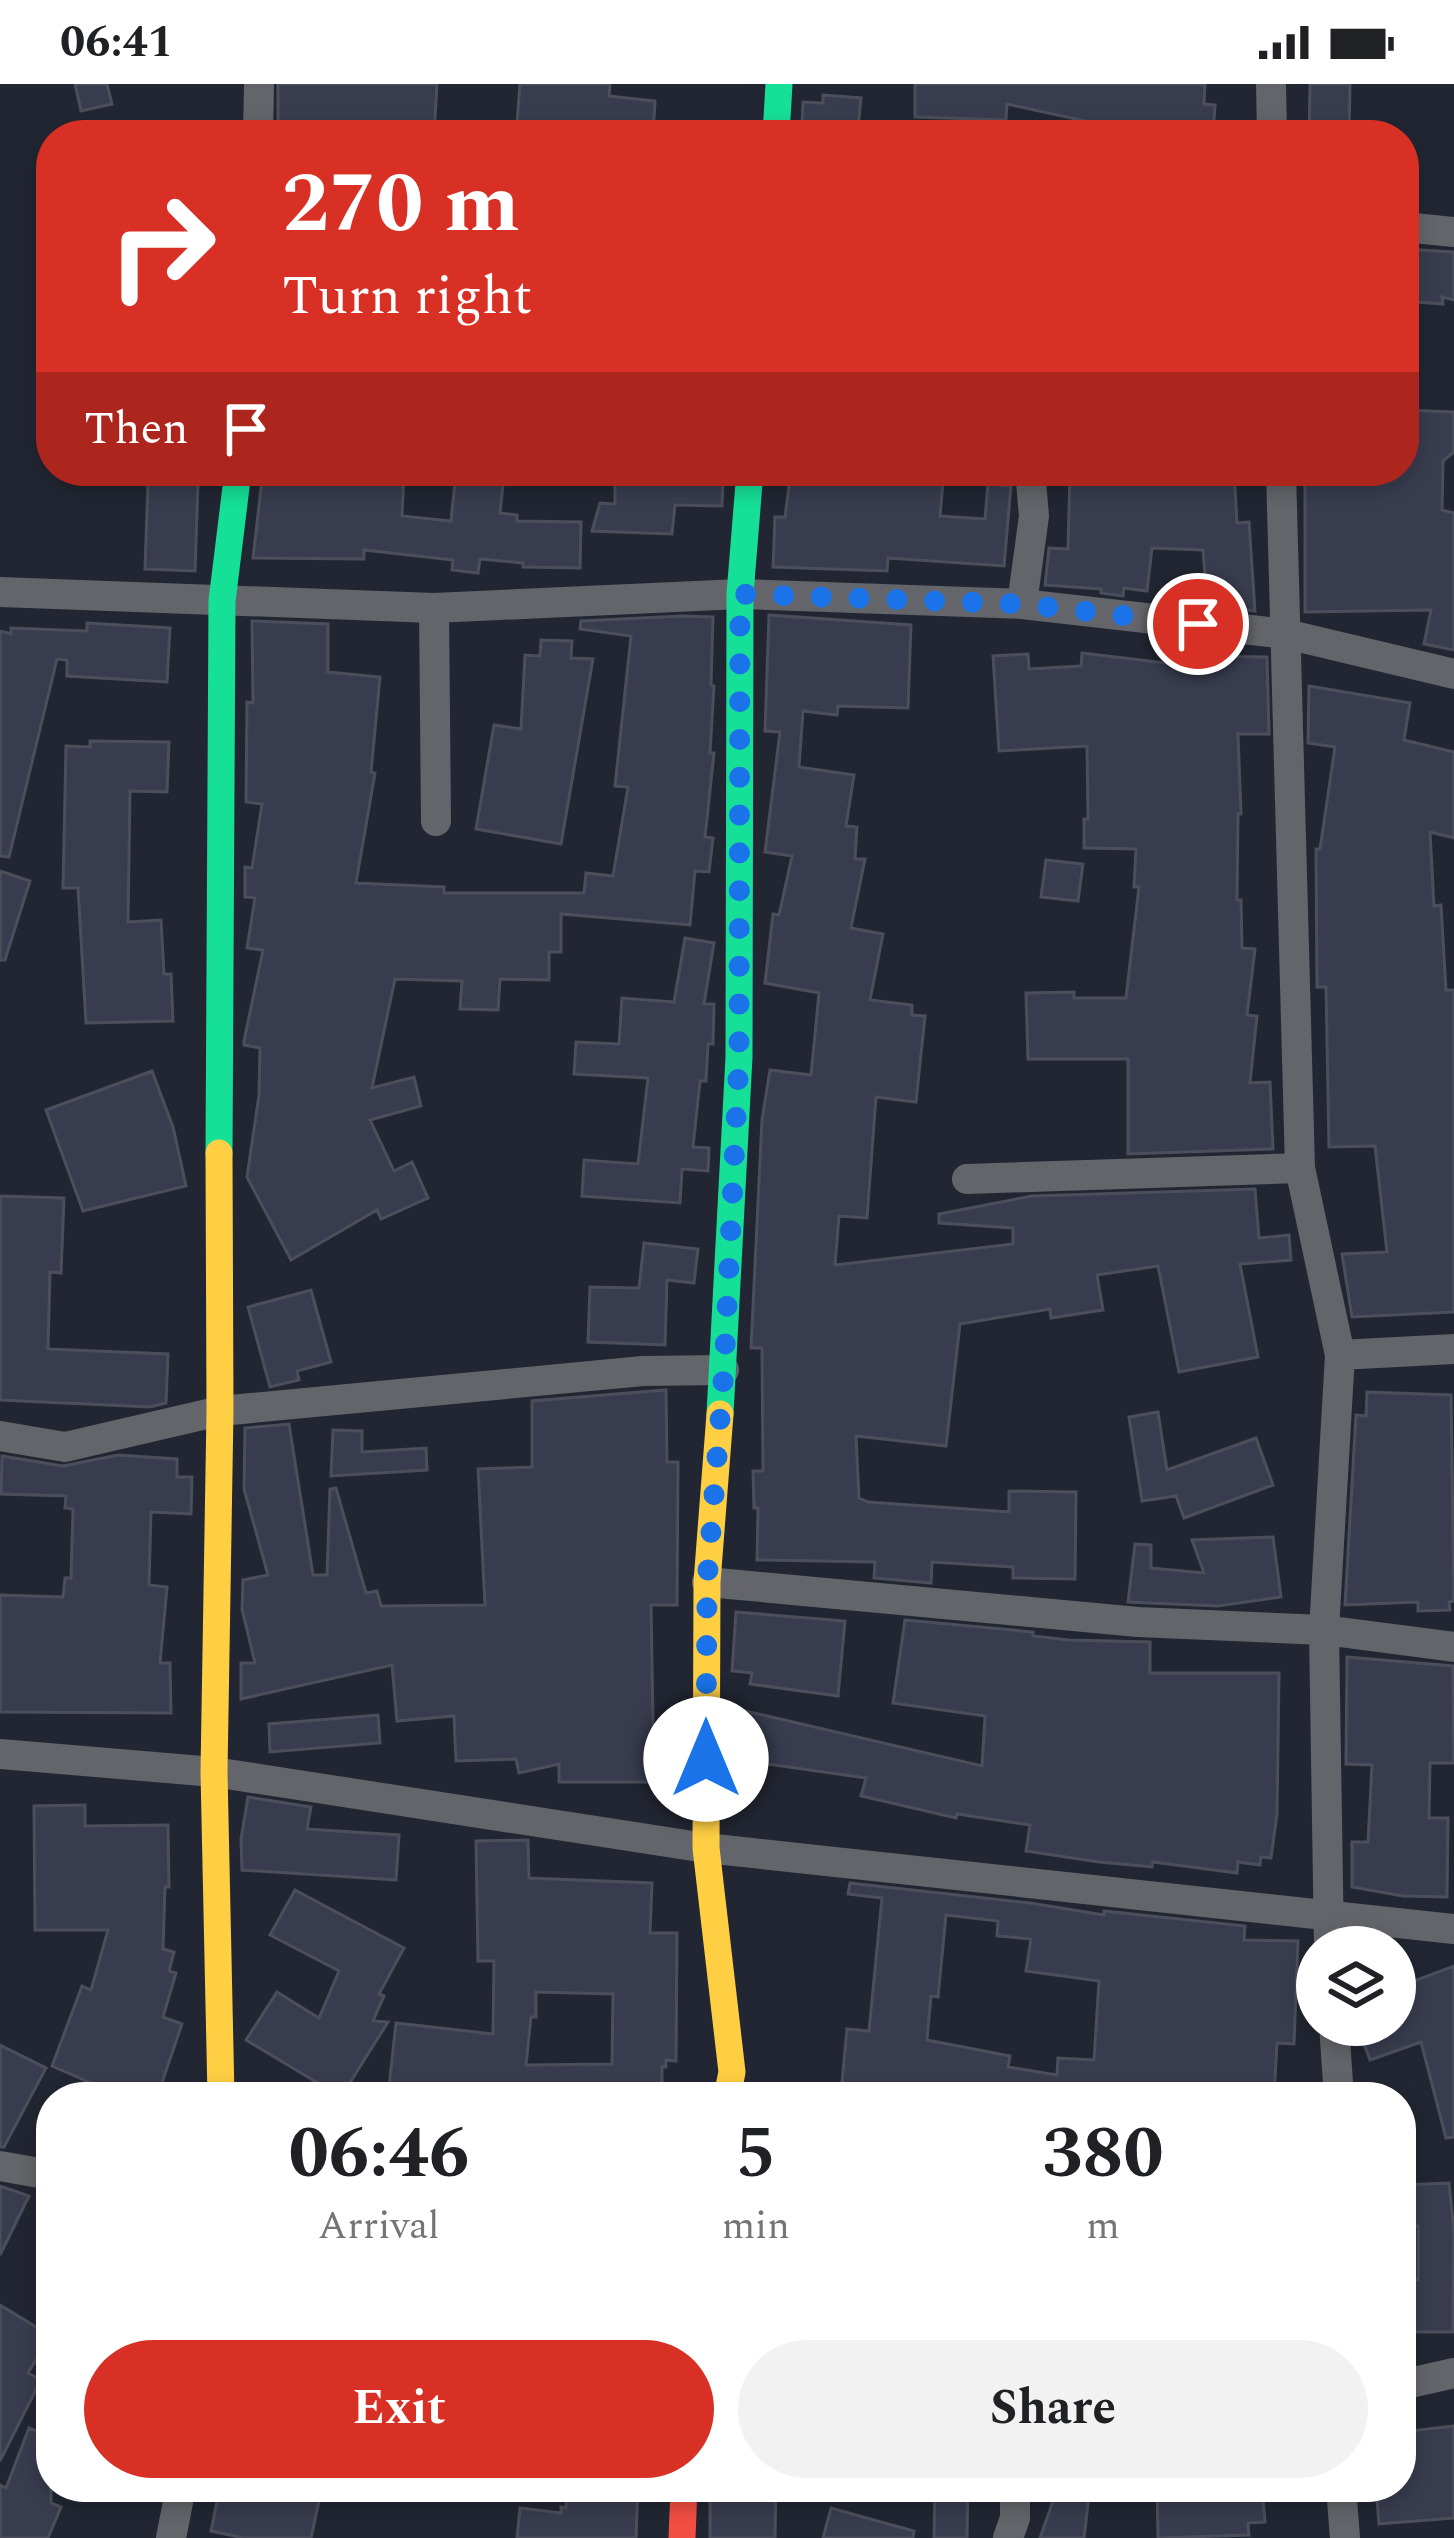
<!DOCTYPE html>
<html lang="en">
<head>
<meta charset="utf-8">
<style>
  :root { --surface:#fff; --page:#f2f2f2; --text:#202124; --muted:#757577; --accent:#d93025 }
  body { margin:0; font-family:Spectral,serif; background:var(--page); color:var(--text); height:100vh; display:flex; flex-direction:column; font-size:45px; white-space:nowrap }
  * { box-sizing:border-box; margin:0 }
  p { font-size:39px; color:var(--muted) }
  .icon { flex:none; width:66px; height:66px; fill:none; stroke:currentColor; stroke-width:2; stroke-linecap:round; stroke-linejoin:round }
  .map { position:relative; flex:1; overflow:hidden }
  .details { position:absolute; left:36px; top:1998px; width:1380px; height:420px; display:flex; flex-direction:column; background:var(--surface); border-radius:48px; box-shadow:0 6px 18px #0003 }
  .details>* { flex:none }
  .guide { position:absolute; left:36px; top:36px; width:1383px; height:366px; border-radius:48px; box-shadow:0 6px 18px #0003; background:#d93025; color:#fff; overflow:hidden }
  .controls { position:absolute; left:1296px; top:1842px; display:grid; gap:24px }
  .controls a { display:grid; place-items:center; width:120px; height:120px; border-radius:50%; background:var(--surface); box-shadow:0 6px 18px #0003; font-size:60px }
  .pin { position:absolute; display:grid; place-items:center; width:102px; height:102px; color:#fff; margin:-51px; border:6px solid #fff; border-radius:50%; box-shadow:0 3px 12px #0007 }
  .me { position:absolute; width:132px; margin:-66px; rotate:0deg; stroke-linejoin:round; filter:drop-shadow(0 0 9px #0008) }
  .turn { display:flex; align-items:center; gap:42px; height:252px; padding:0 48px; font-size:54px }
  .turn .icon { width:156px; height:156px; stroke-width:2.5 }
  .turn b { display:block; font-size:84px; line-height:102px }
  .then { display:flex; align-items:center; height:114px; padding:0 48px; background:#0003; gap:24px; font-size:45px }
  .eta { display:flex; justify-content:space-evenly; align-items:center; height:204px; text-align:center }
  .eta b { font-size:72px; font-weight:700; line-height:84px }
  .action { display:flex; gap:24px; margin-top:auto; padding:24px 48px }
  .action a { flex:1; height:138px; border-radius:72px; background:var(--accent); color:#fff; font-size:48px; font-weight:700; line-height:138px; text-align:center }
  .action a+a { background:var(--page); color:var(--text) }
  .status { display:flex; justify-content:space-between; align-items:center; height:84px; padding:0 60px; background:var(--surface); direction:ltr }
  .status svg { height:33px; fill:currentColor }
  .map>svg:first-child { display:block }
  .building { fill:#383c4e; stroke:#4c4f5b; stroke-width:3; fill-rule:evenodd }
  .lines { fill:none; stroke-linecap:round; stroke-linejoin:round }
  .street { stroke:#63656a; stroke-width:30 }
  .fast { stroke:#16e098; stroke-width:27 }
  .slow { stroke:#ffcf43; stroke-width:27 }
  .jam { stroke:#f24e42; stroke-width:27 }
  .route { stroke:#1a73e8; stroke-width:21; stroke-dasharray:0 37.8 }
</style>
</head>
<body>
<div class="status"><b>06:41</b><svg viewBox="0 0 49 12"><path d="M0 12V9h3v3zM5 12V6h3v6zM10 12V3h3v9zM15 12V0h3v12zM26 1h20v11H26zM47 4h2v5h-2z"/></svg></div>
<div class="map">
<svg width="1454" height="2454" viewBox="0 0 1454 2454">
  <rect width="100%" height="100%" fill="#222632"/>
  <!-- building -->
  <path class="building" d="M 75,0 L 107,0 L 112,20 L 81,27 Z
    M 278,0 L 437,0 L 434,51 L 278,51 Z
    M 520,0 L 610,0 L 609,12 L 655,17 L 653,51 L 516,51 Z
    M 915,0 L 1205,0 L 1204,20 L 1215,21 L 1213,51 L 1126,51 L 1126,46 L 1007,20 L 1006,36 L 915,33 Z
    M 1310,0 L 1350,0 L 1349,51 L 1309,51 Z
    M 823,11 L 861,14 L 858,45 L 802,40 L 803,18 L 823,19 Z
    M 1404,165 L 1454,168 L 1454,216 L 1442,213 L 1443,220 L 1404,217 Z
    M 1404,326 L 1454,328 L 1454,368 L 1443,377 L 1442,426 L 1454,429 L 1454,566 L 1424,560 L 1431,526 L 1305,528 L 1305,387 L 1404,387 Z
    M 263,387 L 404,387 L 402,432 L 451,437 L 456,387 L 504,391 L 500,429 L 517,431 L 517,437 L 581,438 L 580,484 L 523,483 L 523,479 L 480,475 L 478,489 L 452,486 L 453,476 L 364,466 L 364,475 L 253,474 Z
    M 615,387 L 706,387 L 705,398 L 723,399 L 722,422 L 675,421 L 672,450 L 592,447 L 600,419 L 615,420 Z
    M 791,387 L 890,387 L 889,393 L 943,397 L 940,432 L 985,435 L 988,400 L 1011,402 L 1004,482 L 888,474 L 887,487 L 773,483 L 775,433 L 785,433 Z
    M 1070,387 L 1234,387 L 1237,439 L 1249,438 L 1255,527 L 1207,521 L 1203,466 L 1152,464 L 1147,507 L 1124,504 L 1123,512 L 1101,509 L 1101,505 L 1045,501 L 1049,464 L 1068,465 Z
    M 148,398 L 198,400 L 195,487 L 145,485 Z
    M 769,531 L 911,541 L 908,624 L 838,622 L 837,631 L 803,627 L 799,683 L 854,691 L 846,742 L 857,743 L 855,775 L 865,775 L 851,844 L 883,850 L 870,916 L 912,921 L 912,931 L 925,932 L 916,1018 L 876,1013 L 867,1134 L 839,1132 L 835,1181 L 1013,1160 L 1013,1144 L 939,1139 L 939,1130 L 1032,1112 L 1255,1105 L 1259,1154 L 1289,1151 L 1291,1176 L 1240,1180 L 1258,1273 L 1179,1288 L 1158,1182 L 1097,1191 L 1103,1226 L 1051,1234 L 1050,1225 L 960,1240 L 946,1362 L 856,1352 L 859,1414 L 868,1418 L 1009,1428 L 1009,1407 L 1076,1408 L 1075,1495 L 1013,1494 L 1013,1483 L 932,1478 L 931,1499 L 874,1494 L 875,1478 L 757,1476 L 758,1424 L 754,1424 L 753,1387 L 763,1387 L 762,1264 L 751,1264 L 762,1036 L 770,986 L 811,991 L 819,909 L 765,899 L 773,830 L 779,831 L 792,772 L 765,768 L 780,648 L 765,647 Z
    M 682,532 L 713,533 L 711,601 L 714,602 L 710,669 L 714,669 L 705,753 L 713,754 L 709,788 L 695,787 L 690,841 L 561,830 L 561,868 L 549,868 L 549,896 L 500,895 L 498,926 L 460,925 L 462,897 L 395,895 L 372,1004 L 414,993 L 421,1022 L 370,1036 L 394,1087 L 412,1078 L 428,1114 L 381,1135 L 377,1126 L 291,1176 L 247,1093 L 259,1011 L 260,964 L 244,961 L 244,957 L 263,866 L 247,864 L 255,814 L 245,813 L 245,783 L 252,784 L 262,720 L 246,718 L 247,618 L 253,619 L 252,537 L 328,540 L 328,588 L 380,593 L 371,688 L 375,689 L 356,799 L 444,803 L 444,809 L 584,809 L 586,789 L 613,792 L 628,703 L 615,702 L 631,552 L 580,545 L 581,537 Z
    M 87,539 L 170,544 L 167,598 L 67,592 L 67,576 L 57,575 L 9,773 L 0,772 L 0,547 L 11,550 L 11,544 L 87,547 Z
    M 541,556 L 572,557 L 571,574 L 593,575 L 561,760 L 476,745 L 494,641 L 521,645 L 525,571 L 540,572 Z
    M 1082,569 L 1182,581 L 1183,572 L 1267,573 L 1269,650 L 1238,650 L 1241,730 L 1238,730 L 1237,816 L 1241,816 L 1242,864 L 1255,865 L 1247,931 L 1257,932 L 1250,999 L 1270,998 L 1273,1065 L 1128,1070 L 1128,975 L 1028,975 L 1026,909 L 1074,908 L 1074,914 L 1126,914 L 1139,803 L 1134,803 L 1136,765 L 1084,764 L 1084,735 L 1088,735 L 1087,662 L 999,667 L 993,572 L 1028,570 L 1029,585 L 1081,582 Z
    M 1309,602 L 1410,619 L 1404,656 L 1454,668 L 1454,754 L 1430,748 L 1434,822 L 1441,821 L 1446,906 L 1454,906 L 1454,1228 L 1352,1233 L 1342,1170 L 1387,1168 L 1375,1062 L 1329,1063 L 1326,903 L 1317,903 L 1316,765 L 1320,765 L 1335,663 L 1308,659 Z
    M 90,657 L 169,658 L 167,708 L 130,707 L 128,838 L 161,836 L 164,890 L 171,890 L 173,937 L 86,939 L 78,804 L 63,804 L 66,662 L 90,663 Z
    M 1046,776 L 1083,780 L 1078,817 L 1041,813 Z
    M 0,787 L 30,797 L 5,876 L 0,876 Z
    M 685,854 L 714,859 L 704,920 L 714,920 L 713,960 L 708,960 L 706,997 L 700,997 L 693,1063 L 709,1064 L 708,1087 L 682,1085 L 680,1119 L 582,1112 L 584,1076 L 638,1080 L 648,994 L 574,990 L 576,958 L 619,960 L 622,914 L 674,918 Z
    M 152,987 L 173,1043 L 186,1102 L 83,1127 L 46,1026 Z
    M 0,1112 L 64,1114 L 61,1189 L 50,1188 L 48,1265 L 168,1270 L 166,1319 L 150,1323 L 0,1316 Z
    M 644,1159 L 698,1165 L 694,1199 L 667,1196 L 665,1261 L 588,1258 L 590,1203 L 639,1204 Z
    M 311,1206 L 331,1278 L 297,1287 L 299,1296 L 270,1303 L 248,1223 Z
    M 666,1306 L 667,1378 L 678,1378 L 677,1521 L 651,1521 L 654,1698 L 559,1698 L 559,1680 L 519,1689 L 516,1675 L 456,1677 L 454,1632 L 397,1637 L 392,1581 L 241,1615 L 241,1579 L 255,1579 L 242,1525 L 243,1496 L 268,1491 L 244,1405 L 245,1344 L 289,1340 L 313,1491 L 327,1491 L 330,1405 L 336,1404 L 366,1509 L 377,1507 L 381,1522 L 485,1521 L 478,1385 L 532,1383 L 532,1317 Z
    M 1367,1308 L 1451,1311 L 1454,1517 L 1449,1518 L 1450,1526 L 1418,1527 L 1418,1518 L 1345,1521 L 1356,1331 L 1366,1332 Z
    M 1158,1328 L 1167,1386 L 1256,1354 L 1273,1401 L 1184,1434 L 1176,1412 L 1142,1417 L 1129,1333 Z
    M 333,1346 L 362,1347 L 362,1368 L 426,1364 L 427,1386 L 331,1392 Z
    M 118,1371 L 177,1375 L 177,1393 L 192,1393 L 191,1430 L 151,1428 L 149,1501 L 167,1503 L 160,1579 L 170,1579 L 171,1629 L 0,1628 L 0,1511 L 63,1513 L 65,1494 L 71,1494 L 73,1425 L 65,1424 L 66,1412 L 1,1410 L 2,1372 L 63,1382 Z
    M 1273,1453 L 1281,1513 L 1218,1522 L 1128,1518 L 1135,1460 L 1151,1461 L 1151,1484 L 1204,1489 L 1192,1456 Z
    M 736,1528 L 845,1537 L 838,1612 L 750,1600 L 752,1589 L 732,1587 Z
    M 905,1536 L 1033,1548 L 1033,1552 L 1069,1556 L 1150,1558 L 1150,1589 L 1279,1589 L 1277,1730 L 1271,1774 L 1261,1773 L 1260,1781 L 1238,1778 L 1237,1789 L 1153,1778 L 1152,1783 L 1099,1778 L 1026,1767 L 1030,1741 L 957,1730 L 956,1734 L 861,1712 L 866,1694 L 739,1676 L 746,1627 L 982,1682 L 985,1632 L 893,1619 Z
    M 1347,1573 L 1453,1582 L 1454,1679 L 1430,1679 L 1429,1734 L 1448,1734 L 1447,1813 L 1403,1812 L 1352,1803 L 1352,1758 L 1368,1758 L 1372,1681 L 1346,1680 Z
    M 378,1631 L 380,1659 L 270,1668 L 269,1640 Z
    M 248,1713 L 311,1723 L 307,1745 L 399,1751 L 396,1796 L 242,1786 L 241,1755 Z
    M 85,1721 L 85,1742 L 168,1741 L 169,1803 L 165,1803 L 163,1865 L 174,1868 L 169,1887 L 176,1889 L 163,1933 L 182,1940 L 157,2013 L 123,2013 L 52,1982 L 82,1902 L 91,1906 L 108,1846 L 35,1846 L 34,1722 Z
    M 528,1756 L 529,1794 L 652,1799 L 650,1849 L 677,1849 L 676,1977 L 666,1976 L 666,1983 L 662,1983 L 662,2013 L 476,2013 L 389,2003 L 396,1939 L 493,1950 L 494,1877 L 478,1877 L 476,1757 ZM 536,1908 L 613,1910 L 612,1980 L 526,1981 L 531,1933 L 536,1933 Z
    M 850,1799 L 1030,1819 L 1104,1831 L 1104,1827 L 1245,1842 L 1244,1856 L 1298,1857 L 1294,1960 L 1277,1959 L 1274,2013 L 946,2013 L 893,2006 L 890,2013 L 841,2009 L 847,1945 L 869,1947 L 882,1814 L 848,1810 ZM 946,1831 L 998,1837 L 997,1852 L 1031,1855 L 1026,1887 L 1099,1897 L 1094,1976 L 1058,1974 L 1057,1991 L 1008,1983 L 1010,1972 L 927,1956 L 931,1912 L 938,1913 Z
    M 295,1806 L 404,1864 L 379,1910 L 384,1912 L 373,1937 L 388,1938 L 341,2013 L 246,1956 L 277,1908 L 319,1934 L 339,1887 L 270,1851 Z
    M 1454,1882 L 1454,2053 L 1446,2054 L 1421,1958 L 1370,1976 L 1357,1941 L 1395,1941 L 1395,1904 Z
    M 0,1961 L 46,1984 L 4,2063 L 0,2063 Z
    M 1449,2099 L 1454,2149 L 1453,2248 L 1401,2248 L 1401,2195 L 1418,2196 L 1418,2142 L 1401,2144 L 1401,2101 Z
    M 0,2102 L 29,2112 L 0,2171 Z
    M 0,2221 L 51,2252 L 28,2289 L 41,2296 L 0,2377 Z
    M 1454,2342 L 1454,2434 L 1379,2440 L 1376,2403 L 1401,2403 L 1401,2348 Z
    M 29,2344 L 51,2353 L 51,2419 L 61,2423 L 48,2454 L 0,2454 L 0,2401 L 6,2404 Z
    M 220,2403 L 322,2403 L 311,2454 L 244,2454 L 211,2447 Z
    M 567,2403 L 638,2403 L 636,2454 L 517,2454 L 520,2424 L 561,2429 L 561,2423 L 566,2424 Z
    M 710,2403 L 776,2403 L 775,2454 L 710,2454 Z
    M 935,2403 L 968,2403 L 967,2454 L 934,2454 Z
    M 1058,2403 L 1090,2403 L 1084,2454 L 1040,2454 Z
    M 1157,2403 L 1262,2403 L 1265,2438 L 1248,2439 L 1249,2451 L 1158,2454 Z
    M 831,2424 L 914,2447 L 913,2454 L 823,2454 Z"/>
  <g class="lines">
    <!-- street -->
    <path class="street" d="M 1271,0 L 1272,51
      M 258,51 L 259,0
      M 1404,143 L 1454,148
      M 1281,387 L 1300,1084 L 1340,1271 L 1324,1546 L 1329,1863
      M 0,508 L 434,524 L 740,510 L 1022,520 L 1286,550 L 1454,590
      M 1022,520 L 1034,432 L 1030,387
      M 434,524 L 436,737
      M 967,1095 L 1300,1084
      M 1340,1271 L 1454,1265
      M 0,1352 L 65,1363 L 220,1327 L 643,1287 L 724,1286
      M 707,1498 L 1138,1538 L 1324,1546 L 1454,1563
      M 0,1670 L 214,1688 L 706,1764 L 1454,1845
      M 1334,1941 L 1339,2013
      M 0,2082 L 51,2091
      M 1401,2301 L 1454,2289
      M 1341,2403 L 1345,2454
      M 171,2454 L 181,2403
      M 1008,2454 L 1015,2434 L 1015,2403"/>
    <!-- fast -->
    <path class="fast" d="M 776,51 L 779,0
      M 219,1069 L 222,517 L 238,387
      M 720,1330 L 739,973 L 740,510 L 750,387"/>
    <!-- slow -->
    <path class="slow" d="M 219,1069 L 220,1327 L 214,1688 L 221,2013
      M 720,1330 L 707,1498 L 706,1764 L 732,1988 L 727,2013"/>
    <!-- jam -->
    <path class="jam" d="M 682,2454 L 684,2403"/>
  </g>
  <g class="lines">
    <!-- route -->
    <path class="route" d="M 706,1675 L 707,1498 L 724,1286 L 739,973 L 740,510 L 1022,520 L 1198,540"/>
  </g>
</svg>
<div class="controls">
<a><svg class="icon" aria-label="layers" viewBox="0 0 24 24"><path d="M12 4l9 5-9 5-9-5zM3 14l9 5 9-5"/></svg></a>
</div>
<div class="pin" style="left:1198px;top:540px;background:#d93025"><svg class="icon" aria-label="arrive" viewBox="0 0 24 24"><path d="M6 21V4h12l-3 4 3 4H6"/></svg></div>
<svg class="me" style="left:706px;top:1675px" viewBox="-20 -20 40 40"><circle r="19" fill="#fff"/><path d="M0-13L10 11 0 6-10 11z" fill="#1a73e8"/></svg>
<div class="guide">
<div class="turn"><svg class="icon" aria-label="right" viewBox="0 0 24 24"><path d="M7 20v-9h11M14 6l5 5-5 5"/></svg><div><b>270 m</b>Turn right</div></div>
<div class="then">Then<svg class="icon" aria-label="arrive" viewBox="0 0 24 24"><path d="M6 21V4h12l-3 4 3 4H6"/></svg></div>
</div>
<section class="details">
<div class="eta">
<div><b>06:46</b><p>Arrival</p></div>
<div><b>5</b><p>min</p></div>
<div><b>380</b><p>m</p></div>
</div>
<div class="action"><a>Exit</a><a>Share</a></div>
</section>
</div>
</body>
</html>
